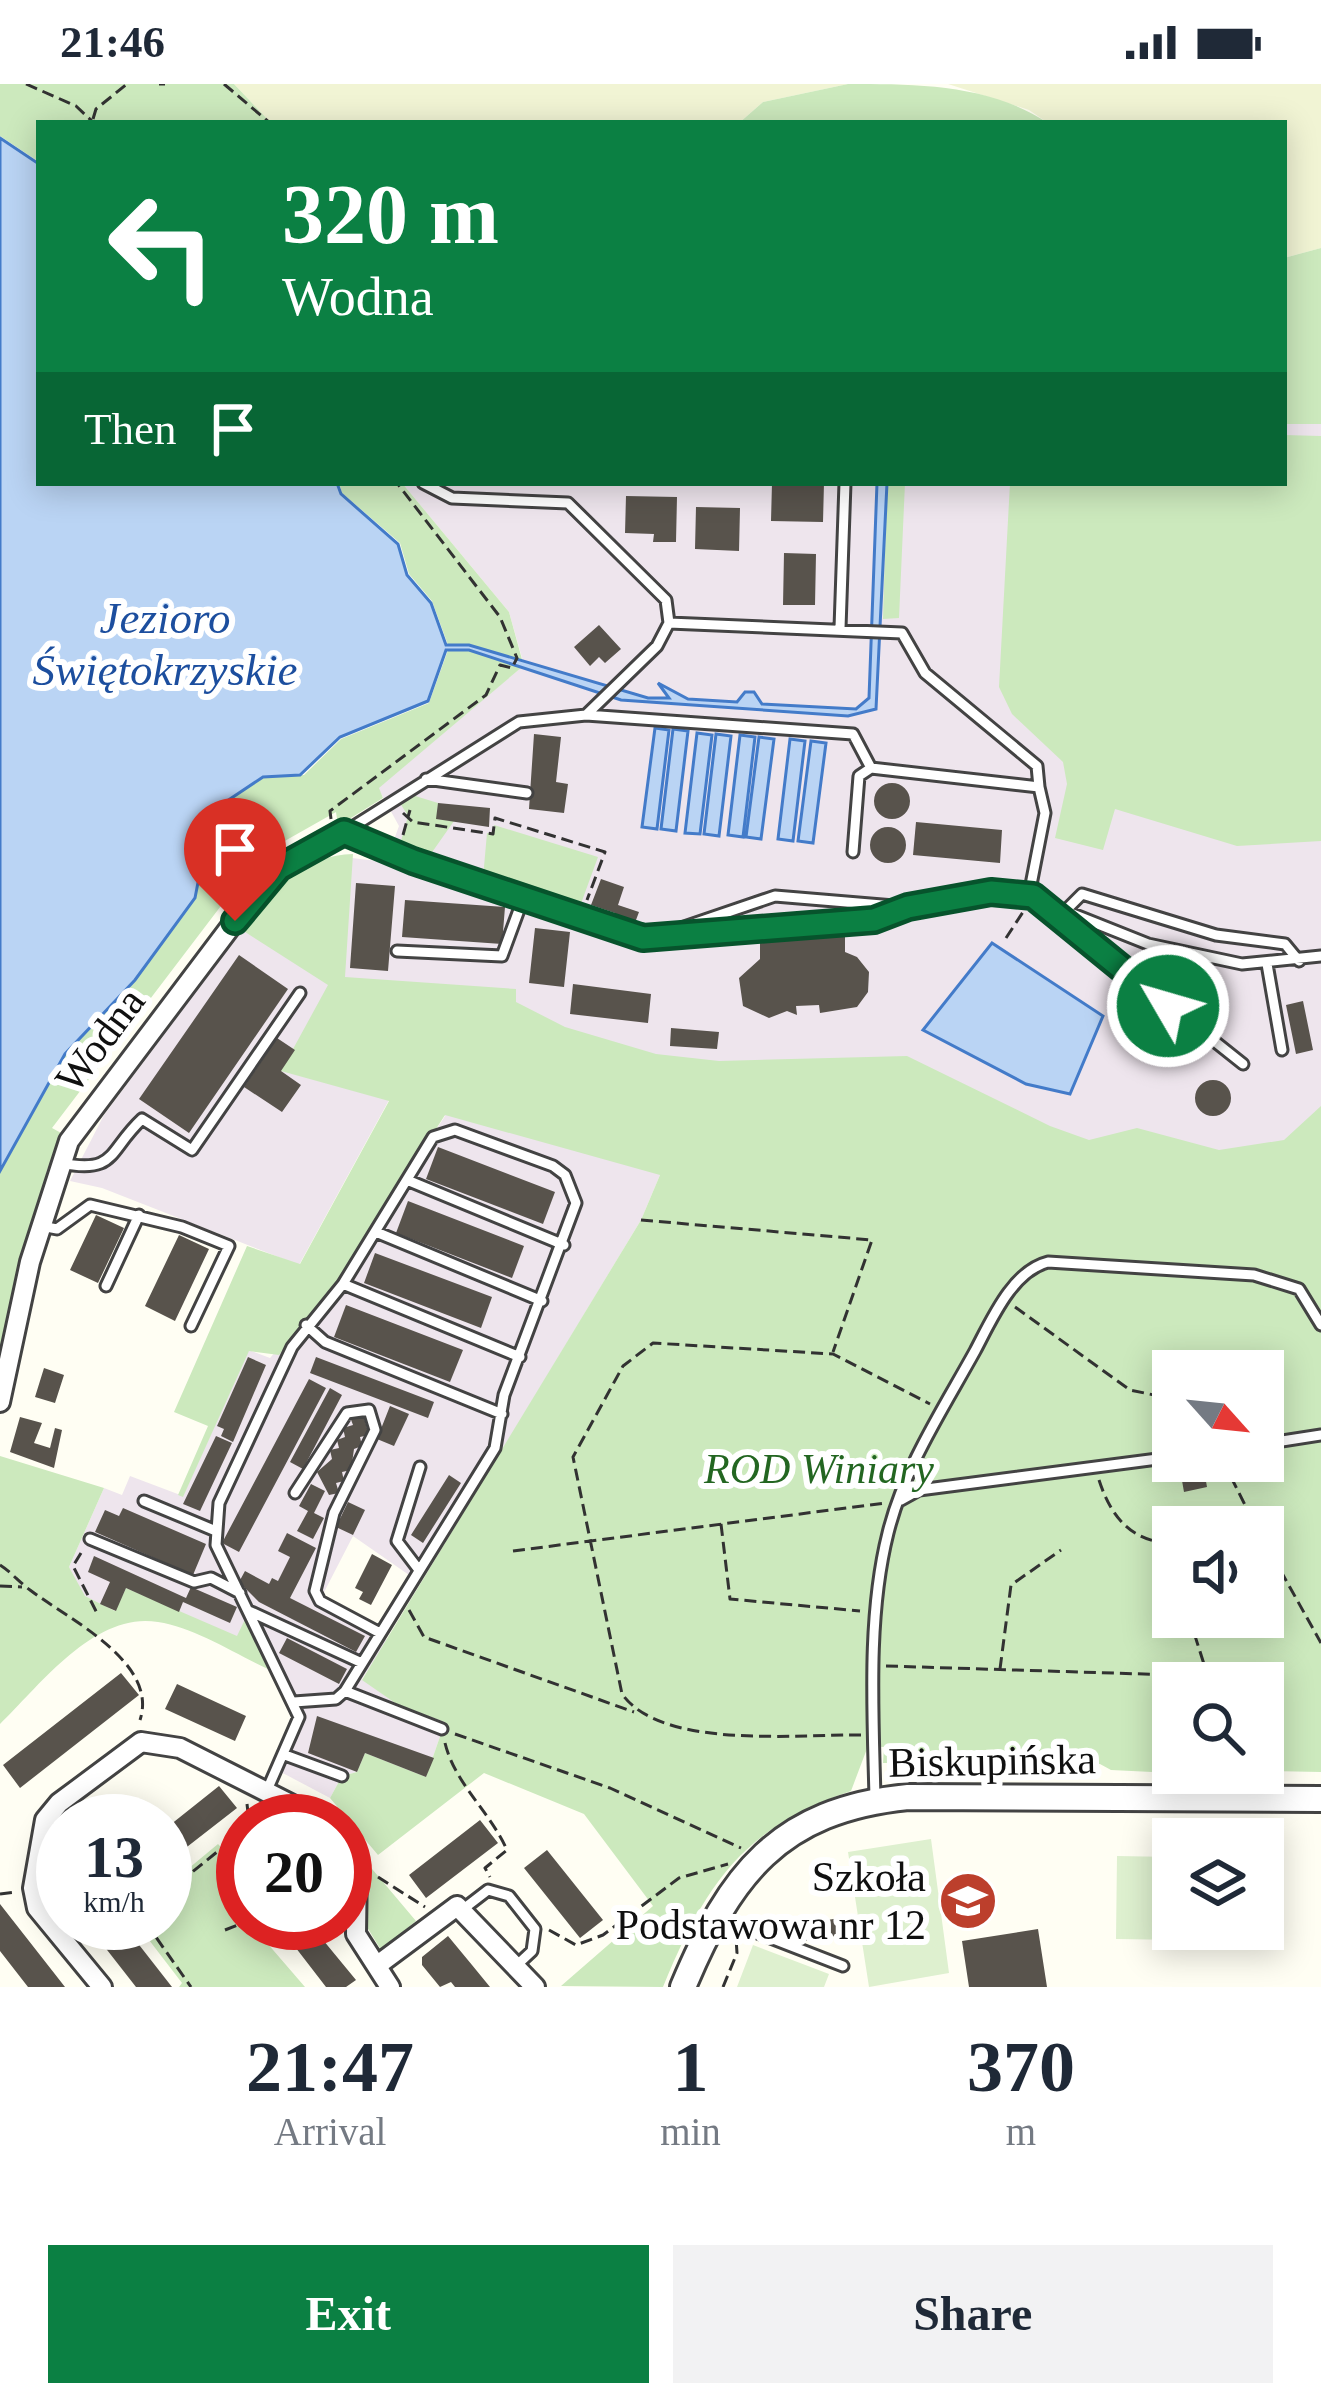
<!DOCTYPE html>
<html lang="en">
<head>
<meta charset="utf-8">
<style>
  :root { --surface:#fff; --page:#f2f2f3; --text:#1f2937; --muted:#747a83; --accent:#0b8043 }
  body { margin:0; font-family:Georgia,serif; background:var(--page); color:var(--text); height:100vh; display:flex; flex-direction:column; font-size:45px; white-space:nowrap }
  * { box-sizing:border-box; margin:0 }
  p { font-size:39px; color:var(--muted) }
  .icon { flex:none; width:66px; height:66px; fill:none; stroke:currentColor; stroke-width:2; stroke-linecap:round; stroke-linejoin:round }
  .map { position:relative; height:1903px; overflow:hidden }
  .drawer { display:flex; flex-direction:column; background:var(--surface); flex:1 }
  .drawer>* { flex:none }
  .top-card { position:absolute; left:36px; top:36px; width:1251px; height:366px; border-radius:0px; box-shadow:0 6px 30px #0003; background:#0b8043; color:#fff; overflow:hidden }
  .needle { width:78px; rotate:117deg }
  .fabs { position:absolute; left:1152px; top:1266px; display:grid; gap:24px }
  .fabs a { display:grid; place-items:center; width:132px; height:132px; border-radius:0px; background:var(--surface); box-shadow:0 6px 30px #0003; font-size:60px }
  .speed { position:absolute; left:36px; top:1710px; display:flex; gap:24px; font-size:60px; font-weight:700; text-align:center }
  .speed>* { display:grid; place-content:center; width:156px; height:156px; border-radius:50%; background:var(--surface); box-shadow:0 6px 30px #0003; line-height:1 }
  .speed small { font-size:30px; font-weight:400 }
  .speed .limit { border:18px solid #d22; background:#fff; color:#111 }
  .pin { position:absolute; display:grid; place-items:center; width:102px; height:102px; color:#fff; margin:-123px -51px; border-radius:50% 50% 50% 0; rotate:-45deg; box-shadow:0 0 12px #0007 }
  .pin .icon { rotate:45deg }
  .me { position:absolute; width:132px; margin:-66px; rotate:308deg; stroke-linejoin:round; filter:drop-shadow(0 0 9px #0008) }
  .turn { display:flex; align-items:center; gap:42px; height:252px; padding:0 48px; font-size:54px }
  .turn .icon { width:156px; height:156px; stroke-width:2.5 }
  .turn b { display:block; font-size:84px; line-height:102px }
  .then { display:flex; align-items:center; height:114px; padding:0 48px; background:#0003; gap:24px; font-size:45px }
  .eta { display:flex; justify-content:space-evenly; align-items:center; height:204px; text-align:center }
  .eta b { font-size:72px; font-weight:800; line-height:84px }
  .primary-button { display:flex; gap:24px; margin-top:auto; padding:24px 48px }
  .primary-button a { flex:1; height:138px; border-radius:0px; background:var(--accent); color:#fff; font-size:48px; font-weight:800; line-height:138px; text-align:center }
  .primary-button a+a { background:var(--page); color:var(--text) }
  .status { display:flex; justify-content:space-between; align-items:center; height:84px; padding:0 60px; background:var(--surface); direction:ltr }
  .status svg { height:33px; fill:currentColor }
  .map>svg:first-child { display:block }
  .industrial { fill:#eee5ed }
  .farmland { fill:#f1f4d4 }
  .green { fill:#cce9bd; fill-rule:evenodd }
  .pitch { fill:#def0cf }
  .water { fill:#bad4f4; stroke:#437bc9; stroke-width:3 }
  .building { fill:#58534c }
  .lines { fill:none; stroke-linecap:round; stroke-linejoin:round }
  .service-casing { stroke:#434343; stroke-width:15 }
  .minor-casing { stroke:#434343; stroke-width:24 }
  .tertiary-casing { stroke:#434343; stroke-width:30 }
  .path { stroke:#323232; stroke-width:3; stroke-dasharray:12 6; stroke-linecap:butt }
  .service { stroke:#fff; stroke-width:9 }
  .minor { stroke:#fff; stroke-width:18 }
  .tertiary { stroke:#fff; stroke-width:24 }
  .route-casing { stroke:#07532c; stroke-width:30 }
  .route { stroke:#0b8043; stroke-width:21 }
  .labels { text-anchor:middle; dominant-baseline:central; stroke-width:12; stroke-linejoin:round; paint-order:stroke }
  .street-label { font-size:42px; fill:#101010; stroke:#fff }
  .park-label { font-size:42px; font-style:italic; fill:#236621; stroke:#fff }
  .poi-label { font-size:42px; fill:#101010; stroke:#fff; text-anchor:end }
  .water-label { font-size:45px; font-style:italic; fill:#1c4e9e; stroke:#fff }
</style>
</head>
<body>
<div class="status"><b>21:46</b><svg viewBox="0 0 49 12"><path d="M0 12V9h3v3zM5 12V6h3v6zM10 12V3h3v9zM15 12V0h3v12zM26 1h20v11H26zM47 4h2v5h-2z"/></svg></div>
<div class="map">
<svg width="1321" height="1903" viewBox="0 0 1321 1903">
  <rect width="100%" height="100%" fill="#fffef3"/>
  <!-- industrial -->
  <path class="industrial" d="M 1284,213 L 1321,216 L 1321,1130 L 660,1091 L 641,1136 L 501,1368 L 488,1363 L 409,1491 L 353,1452 L 320,1516 L 388,1556 L 362,1595 L 398,1621 L 445,1638 L 426,1693 L 357,1688 L 342,1692 L 330,1714 L 277,1686 L 299,1633 L 249,1529 L 238,1553 L 116,1527 L 84,1512 L 69,1483 L 104,1404 L 122,1411 L 130,1392 L 183,1412 L 249,1266 L 270,1274 L 339,1196 L 445,1032 L 389,1016 L 299,1181 L 102,1104 L 70,1097 L 104,1031 L 279,797 L 335,772 L 386,778 L 399,742 L 378,704 L 524,581 L 509,528 L 402,399 L 1284,399 Z"/>
  <!-- farmland -->
  <path class="farmland" d="M 234,0 L 848,0 L 763,18 L 739,39 L 271,39 Z
    M 948,0 L 1321,0 L 1321,164 L 1284,174 L 1284,39 L 1048,39 L 1029,26 Z"/>
  <!-- green -->
  <path class="green" d="M 0,0 L 234,0 L 271,39 L 39,39 L 39,78 L 0,52 Z
    M 848,0 C 917,0 989,0 1048,39 L 739,39 L 763,18 Z
    M 1321,164 L 1321,340 L 1286,340 L 1284,174 Z
    M 1284,351 L 1321,352 L 1321,757 L 1237,762 L 1115,725 L 1103,766 L 1055,754 L 1067,700 L 1063,678 L 1012,630 L 999,603 L 1010,399 L 1284,399 Z
    M 339,399 L 402,399 L 509,528 L 523,579 L 469,561 L 448,561 L 432,517 L 409,490 L 400,459 L 342,409 Z
    M 887,399 L 905,399 L 899,534 L 883,535 Z
    M 448,566 L 469,566 L 522,583 L 379,704 L 383,714 L 338,742 L 336,728 L 267,767 L 249,785 L 52,1044 L 63,1050 L 47,1086 L 0,1279 L 0,1087 L 65,970 L 135,896 L 195,814 L 218,724 L 263,693 L 304,691 L 341,655 L 429,619 Z
    M 412,711 L 438,719 L 437,735 L 454,737 L 428,774 L 399,764 L 408,732 L 400,719 Z
    M 494,741 L 598,773 L 579,825 L 483,794 L 487,749 L 493,750 Z
    M 353,770 L 345,893 L 516,905 L 516,918 L 565,943 L 656,970 L 719,977 L 907,972 L 1050,1042 L 1089,1056 L 1137,1044 L 1219,1066 L 1284,1056 L 1321,1022 L 1321,1688 L 1263,1687 L 1263,1599 L 1173,1599 L 1173,1689 L 1111,1686 L 1100,1680 L 883,1679 L 884,1663 L 868,1662 L 851,1707 C 742,1744 705,1801 663,1903 L 561,1902 L 653,1822 L 584,1730 L 484,1689 L 378,1771 L 330,1714 L 342,1692 L 357,1688 L 365,1669 L 426,1693 L 445,1638 L 398,1621 L 362,1596 L 641,1136 L 660,1091 L 445,1031 L 339,1196 L 279,1271 L 249,1267 L 183,1413 L 178,1411 L 208,1342 L 174,1328 L 247,1162 L 300,1180 L 389,1017 L 281,987 L 328,901 L 242,846 C 272,807 299,772 353,770 ZM 1173,1287 L 1263,1287 L 1263,1377 L 1173,1377 ZM 1173,1443 L 1263,1443 L 1263,1533 L 1173,1533 Z
    M 0,1372 L 104,1404 L 69,1483 L 85,1512 L 115,1527 L 126,1504 L 237,1552 L 249,1527 L 275,1581 L 268,1585 C 235,1570 194,1543 158,1538 C 95,1527 40,1601 0,1640 Z
    M 218,1760 L 243,1787 L 243,1839 L 275,1839 L 261,1852 L 305,1903 L 179,1903 L 182,1899 L 136,1839 L 165,1839 L 165,1804 Z
    M 367,1779 L 416,1837 L 381,1866 L 364,1838 Z"/>
  <!-- pitch -->
  <path class="pitch" d="M 931,1755 L 949,1889 L 869,1903 L 848,1768 Z
    M 1117,1772 L 1173,1773 L 1173,1845 L 1253,1845 L 1253,1857 L 1116,1855 Z
    M 753,1861 L 829,1890 L 824,1903 L 737,1903 Z"/>
  <!-- water -->
  <path class="water" d="M 0,54 L 39,80 L 39,399 L 337,399 L 341,410 L 398,460 L 407,491 L 431,519 L 446,561 L 469,561 L 648,614 L 669,614 L 658,599 L 688,615 L 737,618 L 745,608 L 754,608 L 762,620 L 856,625 L 869,614 L 877,399 L 887,399 L 876,625 L 848,632 L 621,616 L 469,566 L 446,566 L 428,617 L 340,653 L 300,691 L 263,693 L 218,723 L 209,742 L 195,814 L 135,896 L 65,970 L 0,1087 Z
    M 655,644 L 669,646 L 657,745 L 642,743 Z
    M 673,645 L 688,647 L 676,747 L 661,745 Z
    M 697,649 L 712,651 L 700,750 L 685,749 Z
    M 716,650 L 731,652 L 719,752 L 704,750 Z
    M 740,651 L 755,653 L 743,753 L 728,751 Z
    M 759,653 L 774,655 L 761,755 L 746,753 Z
    M 790,655 L 805,657 L 793,757 L 778,755 Z
    M 811,657 L 826,659 L 813,759 L 798,757 Z
    M 992,859 L 1103,932 L 1070,1010 L 1026,1000 L 923,946 Z"/>
  <!-- building -->
  <path class="building" d="M 772,399 L 824,399 L 823,438 L 771,437 Z
    M 626,412 L 677,413 L 676,458 L 653,458 L 654,450 L 625,449 Z
    M 696,423 L 740,424 L 739,467 L 695,465 Z
    M 784,469 L 816,470 L 815,521 L 783,521 Z
    M 599,541 L 621,565 L 605,579 L 599,573 L 590,582 L 574,563 Z
    M 534,650 L 561,653 L 556,698 L 568,700 L 564,729 L 529,725 Z
    M874 717a18 18 0 1 1 36 0a18 18 0 1 1-36 0Z
    M 438,719 L 490,724 L 489,743 L 436,735 Z
    M 916,738 L 1002,746 L 1000,779 L 913,771 Z
    M870 761a18 18 0 1 1 36 0a18 18 0 1 1-36 0Z
    M 601,795 L 624,803 L 618,821 L 639,828 L 633,844 L 612,837 L 615,829 L 591,821 Z
    M 356,799 L 395,802 L 388,887 L 350,884 Z
    M 405,816 L 505,823 L 502,860 L 402,853 Z
    M 535,844 L 570,848 L 564,903 L 529,899 Z
    M 845,849 L 845,868 L 857,873 L 869,888 L 868,908 L 857,923 L 820,929 L 819,921 L 796,922 L 797,931 L 787,927 L 769,934 L 743,922 L 739,894 L 760,875 L 760,855 Z
    M 239,871 L 288,905 L 189,1049 L 139,1015 Z
    M 573,900 L 651,910 L 648,939 L 570,930 Z
    M 1303,917 L 1313,966 L 1296,970 L 1286,921 Z
    M 671,944 L 719,948 L 717,965 L 670,962 Z
    M 277,954 L 295,966 L 281,987 L 301,1001 L 282,1028 L 244,1003 Z
    M1195 1014a18 18 0 1 1 36 0a18 18 0 1 1-36 0Z
    M 438,1063 L 555,1108 L 543,1140 L 426,1095 Z
    M 408,1117 L 524,1162 L 512,1194 L 396,1149 Z
    M 96,1131 L 124,1144 L 98,1199 L 70,1186 Z
    M 179,1151 L 209,1165 L 175,1237 L 145,1222 Z
    M 375,1169 L 492,1213 L 481,1244 L 364,1199 Z
    M 346,1221 L 463,1266 L 450,1298 L 334,1253 Z
    M 248,1273 L 266,1281 L 233,1358 L 221,1352 L 224,1345 L 217,1342 Z
    M 316,1273 L 434,1318 L 428,1334 L 310,1289 Z
    M 44,1284 L 64,1291 L 55,1319 L 35,1313 Z
    M 309,1295 L 326,1304 L 239,1468 L 222,1459 Z
    M 330,1304 L 342,1311 L 303,1385 L 290,1378 Z
    M 390,1322 L 409,1330 L 394,1362 L 377,1355 Z
    M 363,1330 L 369,1351 L 360,1353 L 362,1362 L 354,1365 L 351,1386 L 342,1388 L 344,1397 L 336,1399 L 339,1409 L 329,1411 L 317,1388 L 332,1375 L 330,1366 L 339,1364 L 337,1356 L 345,1353 L 343,1344 L 353,1341 L 350,1333 Z
    M 20,1333 L 42,1339 L 34,1359 L 50,1364 L 55,1344 L 62,1346 L 54,1384 L 10,1368 Z
    M 216,1352 L 232,1359 L 200,1427 L 183,1420 Z
    M 1204,1386 L 1207,1403 L 1184,1408 L 1181,1391 Z
    M 449,1391 L 461,1399 L 423,1459 L 411,1451 Z
    M 311,1400 L 325,1407 L 314,1429 L 324,1434 L 313,1455 L 297,1447 L 308,1427 L 299,1422 Z
    M 348,1418 L 365,1426 L 353,1451 L 336,1443 Z
    M 123,1424 L 206,1460 L 193,1491 L 95,1448 L 105,1426 L 119,1432 Z
    M 287,1449 L 316,1464 L 290,1514 L 365,1552 L 356,1568 L 259,1518 L 239,1498 L 245,1487 L 269,1500 L 272,1494 L 278,1497 L 290,1473 L 278,1467 Z
    M 372,1470 L 392,1481 L 371,1521 L 359,1515 L 363,1508 L 355,1504 Z
    M 94,1472 L 186,1514 L 191,1503 L 237,1523 L 230,1539 L 183,1518 L 179,1528 L 126,1504 L 116,1527 L 100,1520 L 110,1498 L 88,1488 Z
    M 287,1554 L 347,1585 L 339,1600 L 279,1569 Z
    M 121,1589 L 139,1611 L 20,1704 L 3,1681 Z
    M 177,1600 L 246,1632 L 235,1657 L 165,1625 Z
    M 317,1632 L 434,1674 L 426,1693 L 365,1669 L 357,1688 L 308,1669 Z
    M 219,1702 L 237,1724 L 165,1780 L 165,1745 Z
    M 480,1736 L 498,1759 L 426,1814 L 409,1791 Z
    M 547,1766 L 603,1836 L 580,1854 L 524,1784 Z
    M 0,1820 L 65,1903 L 28,1903 L 0,1867 Z
    M 846,1833 L 849,1850 L 805,1857 L 802,1840 Z
    M 86,1839 L 122,1839 L 172,1903 L 136,1903 Z
    M 309,1839 L 356,1896 L 346,1903 L 326,1903 L 289,1855 Z
    M 1038,1845 L 1047,1903 L 969,1903 L 962,1857 Z
    M 448,1852 L 472,1881 L 490,1903 L 455,1903 L 451,1898 L 440,1903 L 422,1881 L 422,1873 Z"/>
  <g class="lines">
    <!-- service casing -->
    <g class="service-casing">
      <path id="service" d="M 669,539 L 902,549 L 925,589 L 1037,682 L 1039,703
        M 840,544 L 845,399
        M 586,631 L 853,650 L 871,684 L 1039,703 L 1045,729 L 1029,811
        M 426,695 L 527,709
        M 346,747 L 519,638 L 586,631 L 657,562 L 669,539 L 666,516 L 568,419 L 452,414 L 423,399
        M 390,767 L 643,853 L 874,836 L 951,814 L 1015,807 L 1148,860 L 1242,880 L 1321,872
        M 853,768 L 859,692 L 871,684
        M 1037,816 L 1243,980
        M 1065,827 L 1082,810 L 1216,851 L 1285,860 L 1299,877
        M 672,847 L 775,812 L 906,823
        M 397,867 L 502,872 L 523,815
        M 1267,880 L 1282,966
        M 60,1079 C 117,1090 107,1068 142,1035 L 192,1066 L 300,909
        M 407,1096 L 564,1161
        M 41,1142 L 57,1145 L 90,1121 L 182,1143 L 229,1162 L 191,1242
        M 376,1148 L 542,1217
        M 343,1200 L 520,1273
        M 106,1202 L 139,1131
        M 306,1241 L 325,1258 L 502,1330
        M 1263,1360 L 1321,1351
        M 295,1409 L 347,1329 L 369,1326 L 375,1346 L 334,1429 L 315,1507 L 320,1517 L 380,1549
        M 901,1416 L 919,1406 L 1173,1373
        M 144,1417 L 216,1447
        M 90,1455 L 194,1498 L 211,1494 L 240,1509
        M 419,1486 L 397,1457 L 420,1383
        M 249,1527 L 362,1579
        M 345,1607 L 442,1645
        M 285,1671 L 342,1692
        M 268,1704 L 299,1633 L 216,1461 L 219,1419 L 292,1263 L 343,1200 L 433,1053 L 455,1046 L 553,1082 L 565,1091 L 576,1119 L 504,1311 L 495,1364 L 345,1607 L 336,1615 L 294,1618
        M 875,1714 C 873,1629 867,1532 888,1449 C 904,1384 943,1325 975,1267 C 991,1237 1012,1187 1048,1178 L 1254,1191 L 1299,1205 L 1321,1241
        M 462,1826 L 488,1806 L 509,1812 L 535,1845 L 532,1867 L 517,1881
        M 719,1834 L 843,1882"/>
    </g>
    <!-- minor casing -->
    <g class="minor-casing">
      <path id="minor" d="M 0,1318 L 30,1178 L 69,1057 L 262,801 L 279,784 L 344,748 L 390,767
        M 345,1762 L 357,1781 L 356,1850 L 390,1903
        M 379,1880 L 457,1822 L 535,1903
        M 102,1903 L 37,1824 L 33,1804 L 45,1736 L 59,1719 L 141,1658 L 180,1664 L 324,1737"/>
    </g>
    <!-- tertiary casing -->
    <g class="tertiary-casing">
      <path id="tertiary" d="M 683,1903 C 730,1791 778,1726 908,1713 L 1321,1715"/>
    </g>
    <!-- path -->
    <path class="path" d="M 26,0 L 76,22 L 94,39
      M 159,0 L 165,0
      M 224,0 L 270,39
      M 93,35 L 96,25 L 127,0
      M 403,729 L 413,738 L 493,750 L 495,734 L 605,768 L 587,816
      M 331,735 L 330,727 L 486,611 L 500,581 L 512,584 L 517,574 L 500,533 L 397,399
      M 403,751 L 410,726
      M 1006,854 L 1025,825
      M 641,1136 L 872,1156 L 833,1268
      M 1015,1223 L 1130,1306 L 1173,1315
      M 1223,1377 L 1256,1443
      M 1099,1396 C 1111,1433 1132,1459 1173,1459
      M 721,1440 L 730,1515 L 860,1527
      M 1263,1455 L 1321,1559
      M 1166,1460 L 1173,1482
      M 513,1467 L 885,1419
      M 81,1469 L 73,1482 L 98,1531
      M 0,1481 C 11,1488 19,1498 30,1506 C 68,1535 159,1578 140,1636
      M 0,1502 L 22,1503
      M 409,1526 L 424,1553 L 634,1628
      M 1189,1533 L 1210,1599
      M 886,1582 L 1208,1592
      M 1000,1585 L 1011,1501 L 1061,1466
      M 455,1650 L 610,1704 L 741,1764
      M 861,1651 C 797,1650 662,1666 622,1610 L 573,1373 L 623,1282 L 653,1259 L 833,1270 L 930,1320
      M 445,1659 C 455,1700 489,1726 507,1766 L 485,1784 L 490,1793
      M 247,1720 L 249,1737
      M 378,1793 L 425,1823
      M 52,1799 L 63,1798
      M 0,1810 L 16,1808
      M 165,1810 L 243,1747
      M 146,1839 L 191,1903
      M 225,1846 L 243,1839
      M 549,1846 L 576,1861 L 603,1851 L 679,1794 L 728,1780
      M 723,1903 L 737,1869 L 736,1854"/>
    <!-- service -->
    <use href="#service" class="service"/>
    <!-- minor -->
    <use href="#minor" class="minor"/>
    <!-- tertiary -->
    <use href="#tertiary" class="tertiary"/>
  </g>
  <g class="lines">
    <!-- route casing -->
    <g class="route-casing">
      <path id="route" d="M 235,837 L 279,784 L 344,748 L 413,777 L 643,854 L 874,836 L 908,823 L 991,808 L 1033,812 L 1168,922"/>
    </g>
    <!-- route -->
    <use href="#route" class="route"/>
  </g>
  <!-- icons -->
  <defs>
    <g id="school-disc" transform="scale(3)"><circle r="9.5" fill="#bc3f2c" stroke="#fff"/><path d="M0-5L7-2L0 1L-7-2ZM-4 1L0 2.5L4 1V4Q0 6-4 4Z" fill="#fff"/></g>
  </defs>
  <g fill-rule="evenodd">
    <use href="#school-disc" x="968" y="1817"/>
  </g>
  <g class="labels">
    <!-- street labels -->
    <g class="street-label">
      <text transform="translate(100 956) rotate(-53)">Wodna</text>
      <text transform="translate(992 1677) rotate(-1)">Biskupińska</text>
    </g>
    <!-- park labels -->
    <g class="park-label">
      <text x="819" y="1385">ROD Winiary</text>
    </g>
    <!-- poi labels -->
    <g class="poi-label">
      <text x="926" y="1793">Szkoła<tspan x="926" dy="48">Podstawowa nr 12</tspan></text>
    </g>
    <!-- water labels -->
    <g class="water-label">
      <text x="165" y="534">Jezioro<tspan x="165" dy="52">Świętokrzyskie</tspan></text>
    </g>
  </g>
</svg>
<div class="fabs">
<a><svg class="needle" viewBox="-14 -14 28 28"><path d="M0-13l5 13h-10z" fill="#e53935"/><path d="M0 13l5-13h-10z" fill="#747a83"/></svg></a>
<a><svg class="icon" aria-label="sound" viewBox="0 0 24 24"><path d="M4 9h4l5-4v14l-5-4H4zM17 9q2 3 0 6"/></svg></a>
<a><svg class="icon" aria-label="search" viewBox="0 0 24 24"><circle cx="10" cy="10" r="6"/><path d="M15 15l6 6"/></svg></a>
<a><svg class="icon" aria-label="layers" viewBox="0 0 24 24"><path d="M12 4l9 5-9 5-9-5zM3 14l9 5 9-5"/></svg></a>
</div>
<div class="speed"><div>13<small>km/h</small></div><div class="limit">20</div></div>
<div class="pin" style="left:235px;top:837px;background:#d93025"><svg class="icon" aria-label="arrive" viewBox="0 0 24 24"><path d="M6 21V4h12l-3 4 3 4H6"/></svg></div>
<svg class="me" style="left:1168px;top:922px" viewBox="-20 -20 40 40"><circle r="17" fill="#0b8043" stroke="#fff" stroke-width="3"/><path d="M0-11L8 9 0 5-8 9z" fill="#fff"/></svg>
<div class="top-card">
<div class="turn"><svg class="icon" aria-label="left" viewBox="0 0 24 24"><path d="M17 20v-9H6M10 6l-5 5 5 5"/></svg><div><b>320 m</b>Wodna</div></div>
<div class="then">Then<svg class="icon" aria-label="arrive" viewBox="0 0 24 24"><path d="M6 21V4h12l-3 4 3 4H6"/></svg></div>
</div>
</div>
<section class="drawer">
<div class="eta">
<div><b>21:47</b><p>Arrival</p></div>
<div><b>1</b><p>min</p></div>
<div><b>370</b><p>m</p></div>
</div>
<div class="primary-button"><a>Exit</a><a>Share</a></div>
</section>
</body>
</html>
